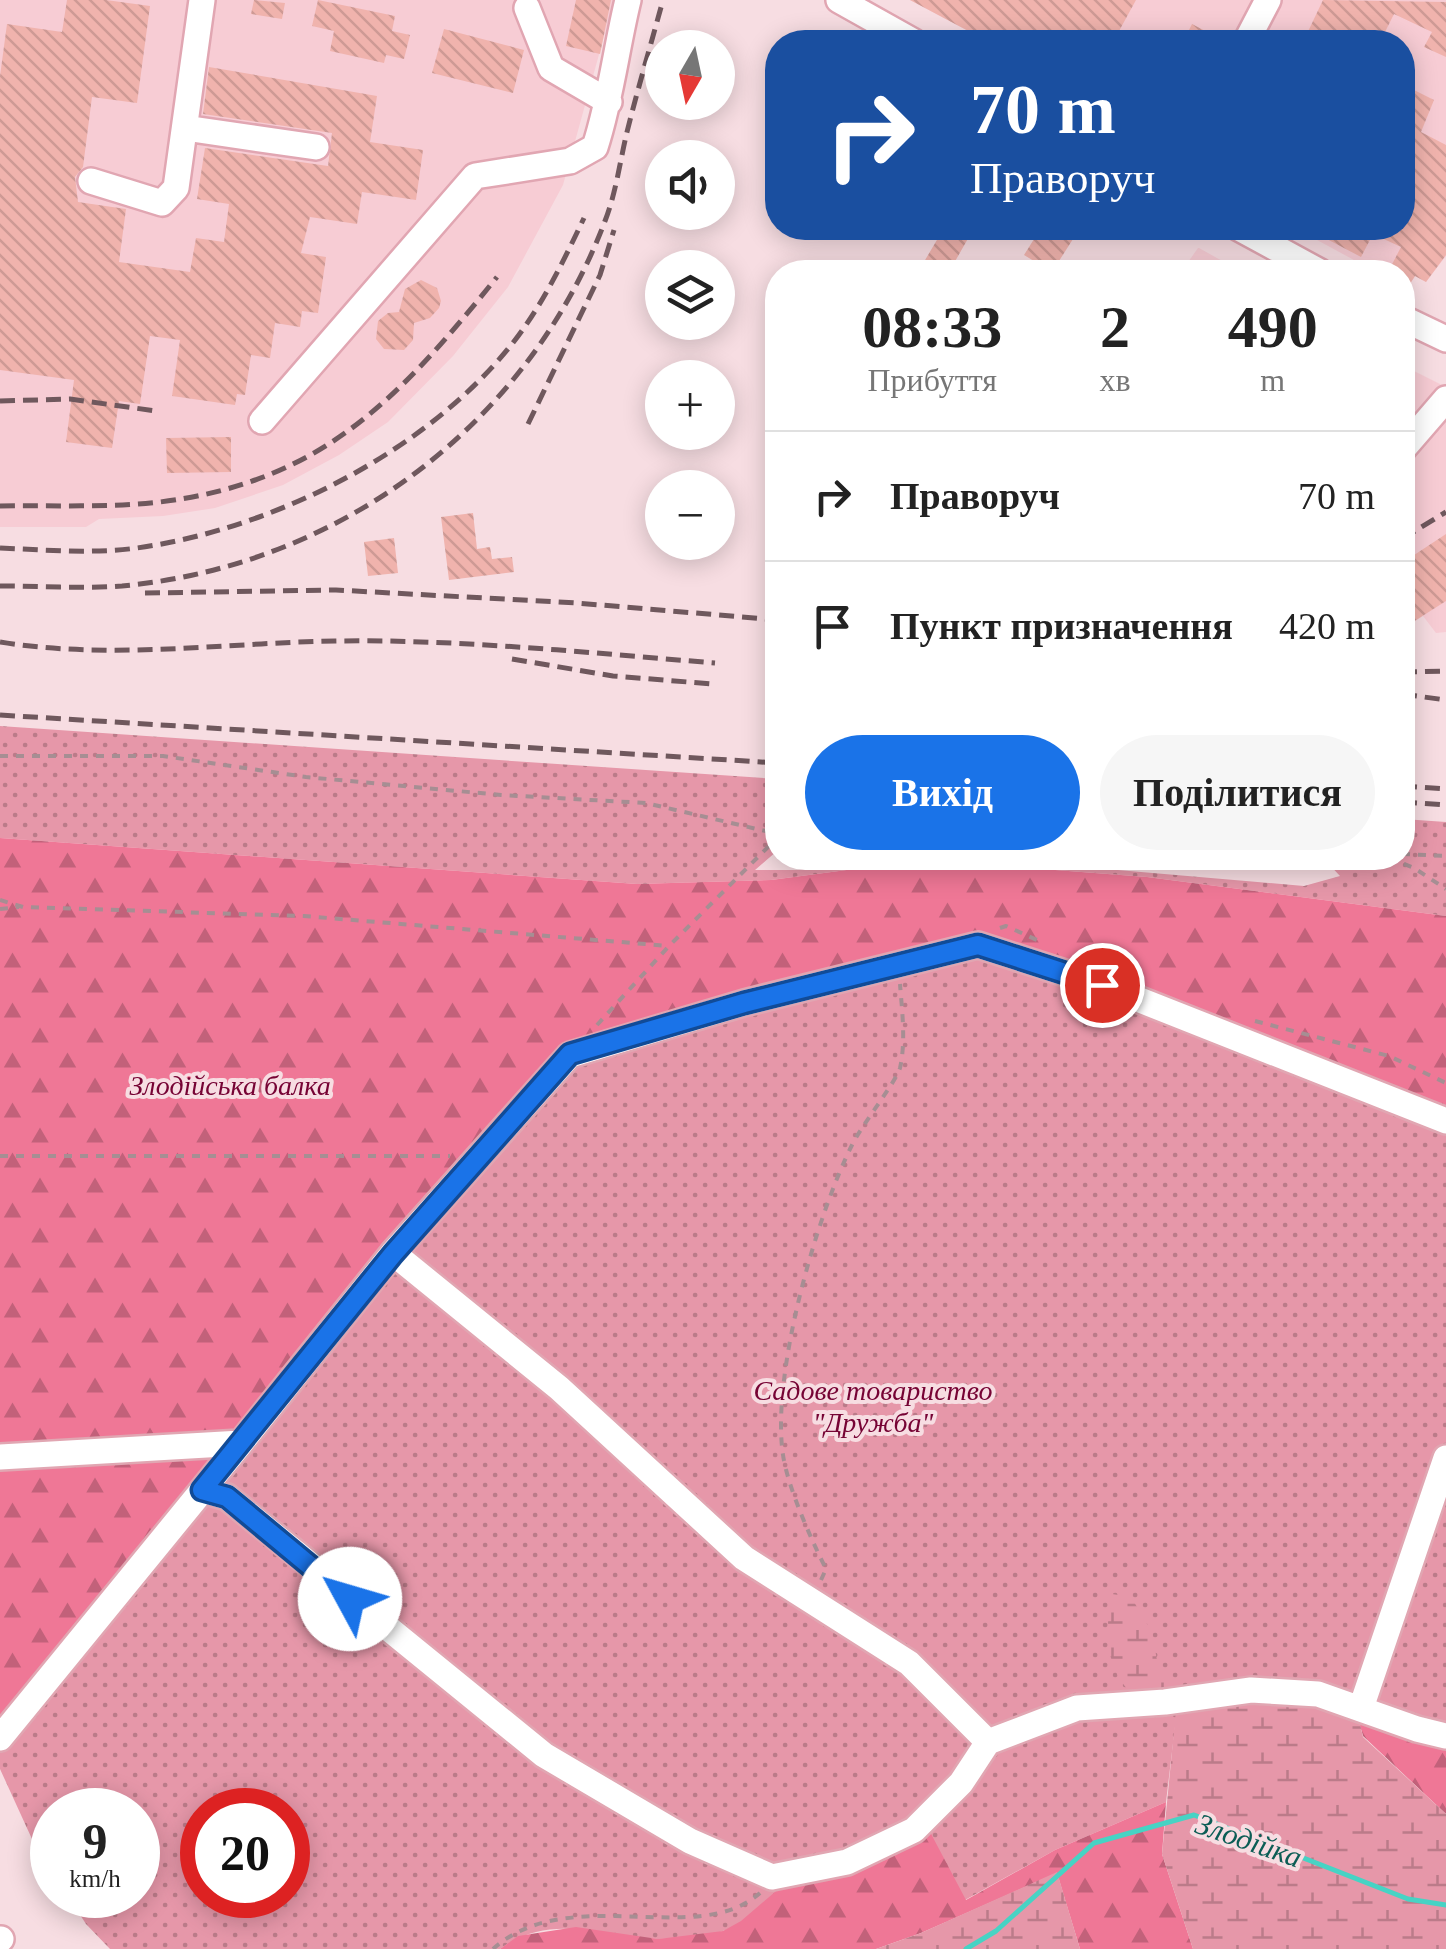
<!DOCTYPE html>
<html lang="uk">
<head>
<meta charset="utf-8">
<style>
  :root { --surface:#fff; --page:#f6f6f6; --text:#222; --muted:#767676; --line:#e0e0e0; --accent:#1a73e8 }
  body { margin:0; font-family:Georgia,serif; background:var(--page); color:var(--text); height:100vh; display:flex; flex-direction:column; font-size:38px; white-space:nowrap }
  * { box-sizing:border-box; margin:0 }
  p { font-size:32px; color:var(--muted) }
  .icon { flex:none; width:55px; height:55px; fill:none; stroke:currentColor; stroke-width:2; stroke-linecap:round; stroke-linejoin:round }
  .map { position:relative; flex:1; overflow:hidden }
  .side { position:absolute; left:765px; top:260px; width:650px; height:610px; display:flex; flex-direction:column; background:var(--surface); border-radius:40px; box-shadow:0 5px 25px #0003 }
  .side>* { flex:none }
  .guide { position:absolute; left:765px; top:30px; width:650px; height:210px; border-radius:40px; box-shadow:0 5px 25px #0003; background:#1a4fa0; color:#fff; overflow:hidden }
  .needle { width:65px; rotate:189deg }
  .tools { position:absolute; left:645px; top:30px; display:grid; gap:20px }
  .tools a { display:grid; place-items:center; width:90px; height:90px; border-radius:50%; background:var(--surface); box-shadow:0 5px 25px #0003; font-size:50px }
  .speed { position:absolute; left:30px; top:1788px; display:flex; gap:20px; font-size:50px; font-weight:700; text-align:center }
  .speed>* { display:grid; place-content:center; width:130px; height:130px; border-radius:50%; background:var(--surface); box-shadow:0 5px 25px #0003; line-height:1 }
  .speed small { font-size:25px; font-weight:400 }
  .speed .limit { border:15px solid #d22; background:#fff; color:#111 }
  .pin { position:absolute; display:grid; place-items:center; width:85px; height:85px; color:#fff; margin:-42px; border:5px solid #fff; border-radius:50%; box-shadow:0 2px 10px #0007 }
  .me { position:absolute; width:110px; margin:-55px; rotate:309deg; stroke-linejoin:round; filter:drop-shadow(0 0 8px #0008) }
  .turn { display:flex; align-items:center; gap:35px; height:210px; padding:0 40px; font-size:45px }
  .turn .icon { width:130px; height:130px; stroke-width:2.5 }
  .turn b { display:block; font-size:70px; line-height:85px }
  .eta { display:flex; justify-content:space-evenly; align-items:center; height:170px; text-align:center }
  .eta b { font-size:60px; font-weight:600; line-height:70px }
  .primary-button { display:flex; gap:20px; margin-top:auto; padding:20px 40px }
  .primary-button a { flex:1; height:115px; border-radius:60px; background:var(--accent); color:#fff; font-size:40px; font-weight:600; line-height:115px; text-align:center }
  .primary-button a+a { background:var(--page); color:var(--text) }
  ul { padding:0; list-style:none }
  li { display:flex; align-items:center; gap:30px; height:130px; padding:0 40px; border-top:2px solid var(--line) }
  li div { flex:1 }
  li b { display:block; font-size:38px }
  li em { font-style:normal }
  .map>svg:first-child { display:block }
  .built { fill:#f7ccd4 }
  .grass { fill:url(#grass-dots); fill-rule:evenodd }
  .forest { fill:url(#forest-firs) }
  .wetland { fill:url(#wetland-marsh) }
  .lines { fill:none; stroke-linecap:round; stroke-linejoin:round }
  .stream { stroke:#47d3c4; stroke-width:5 }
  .building { fill:url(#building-back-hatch) }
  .minor-casing { stroke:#e1a6b2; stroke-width:30 }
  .path { stroke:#a68e93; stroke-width:4; stroke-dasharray:8 8; stroke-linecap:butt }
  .minor { stroke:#fff; stroke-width:25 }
  .rail { stroke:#6f585d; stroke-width:5; stroke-dasharray:15 8; stroke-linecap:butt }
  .route-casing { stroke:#114b97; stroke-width:25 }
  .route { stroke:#1a73e8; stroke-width:18 }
  .labels { text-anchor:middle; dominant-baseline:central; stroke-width:8; stroke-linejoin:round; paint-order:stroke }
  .park-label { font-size:28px; font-style:italic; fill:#760334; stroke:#f7dde2 }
  .water-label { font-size:30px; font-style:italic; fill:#0c5d55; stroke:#f7dde2 }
</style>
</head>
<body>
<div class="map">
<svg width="1446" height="1949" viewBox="0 0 1446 1949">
  <defs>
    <pattern id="grass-dots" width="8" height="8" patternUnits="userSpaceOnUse" patternTransform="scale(2.5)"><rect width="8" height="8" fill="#e697a9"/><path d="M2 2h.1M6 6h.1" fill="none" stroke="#bb7b89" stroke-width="1.8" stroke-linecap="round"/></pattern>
    <pattern id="forest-firs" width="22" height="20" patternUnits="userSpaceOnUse" patternTransform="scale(2.5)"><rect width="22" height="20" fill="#ef7796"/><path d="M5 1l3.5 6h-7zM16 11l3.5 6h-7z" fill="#c2617a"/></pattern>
    <pattern id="wetland-marsh" width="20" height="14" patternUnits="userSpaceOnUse" patternTransform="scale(2.5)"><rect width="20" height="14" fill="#e697a9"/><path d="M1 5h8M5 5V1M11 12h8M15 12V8" fill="none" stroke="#bb7b89"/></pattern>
    <pattern id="building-back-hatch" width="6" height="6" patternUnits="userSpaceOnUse" patternTransform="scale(2.5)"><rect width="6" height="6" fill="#f0b3ad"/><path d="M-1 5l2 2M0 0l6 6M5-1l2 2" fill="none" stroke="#ce9a95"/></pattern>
  </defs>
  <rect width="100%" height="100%" fill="#f7dde2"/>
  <!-- built -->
  <path class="built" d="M 0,0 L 614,0 L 563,185 L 508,287 L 453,356 L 388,422 L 339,455 L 283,485 L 215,508 L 163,516 L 99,519 L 86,527 L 0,527 Z
    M 910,0 L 1446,0 L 1446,256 L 1426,282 L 1415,276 L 1407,289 L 1403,287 L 1402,272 L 1376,272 L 1295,228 L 1402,228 L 1402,42 L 989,42 Z
    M 1198,248 L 1199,248 L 1242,272 L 1181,272 Z
    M 1402,365 L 1446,387 L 1446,632 L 1436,633 L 1423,616 L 1403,629 Z"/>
  <!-- grass -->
  <path class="grass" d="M 0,726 L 777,779 L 777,851 L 755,870 L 798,870 L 885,858 L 977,858 L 1304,886 L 1340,876 L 1324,859 L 1315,858 L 1402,858 L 1403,819 L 1446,822 L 1446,916 L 1147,877 L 922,860 L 771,880 L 637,884 L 0,838 Z
    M 974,936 L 1446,1116 L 1446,1739 L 1177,1710 L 1166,1802 L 1055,1850 L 965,1900 L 782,1886 C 766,1903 743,1926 720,1932 C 702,1936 677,1939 658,1939 C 601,1938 553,1911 500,1949 L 110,1949 L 86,1924 L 67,1895 L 138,1895 L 138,1810 L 52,1810 L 52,1871 L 32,1839 L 0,1769 L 0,1729 L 568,1045 ZM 202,1810 L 288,1810 L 288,1895 L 202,1895 Z"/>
  <!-- forest -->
  <path class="forest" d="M 0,838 L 637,884 L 771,880 L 922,860 L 1147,877 L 1446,916 L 1446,1116 L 974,936 L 568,1045 L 0,1729 Z
    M 1358,1716 L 1446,1739 L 1446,1814 L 1363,1736 Z
    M 1166,1802 L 1162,1854 L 1193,1949 L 1080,1949 L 1057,1873 L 921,1933 L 876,1949 L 500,1949 L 518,1936 L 576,1927 L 658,1939 L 723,1931 L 741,1921 L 782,1886 L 929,1830 L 966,1900 L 1055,1850 Z"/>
  <!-- wetland -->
  <path class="wetland" d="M 1112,1594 L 1131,1597 L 1152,1632 L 1159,1672 L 1175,1693 L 1131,1693 C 1104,1666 1105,1629 1112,1594 Z
    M 1226,1697 L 1316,1700 L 1358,1716 L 1363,1737 L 1446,1814 L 1446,1949 L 1193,1949 L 1162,1854 L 1176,1710 Z
    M 1057,1872 L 1080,1949 L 876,1949 L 921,1933 Z"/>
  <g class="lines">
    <!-- stream -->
    <path class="stream" d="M 966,1949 L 996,1931 L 1094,1843 L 1194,1815 L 1408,1899 L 1446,1905"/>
  </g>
  <!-- building -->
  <path class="building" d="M 67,0 L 106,0 L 150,6 L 137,103 L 92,97 L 83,167 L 75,177 L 78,202 L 126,209 L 119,262 L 190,272 L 196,238 L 224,242 L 229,204 L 197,199 L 205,148 L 328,166 L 332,133 L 203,114 L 209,67 L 377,96 L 370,142 L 423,150 L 416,200 L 362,192 L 357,224 L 310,217 L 301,253 L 326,257 L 318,313 L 302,311 L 300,327 L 275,323 L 270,358 L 251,355 L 245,395 L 237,394 L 235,405 L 172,396 L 180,340 L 150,336 L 140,404 L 119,401 L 112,448 L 66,442 L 74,380 L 0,370 L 0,76 L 7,24 L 62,32 Z
    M 254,0 L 285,3 L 282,19 L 251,14 Z
    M 318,0 L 395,16 L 392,31 L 410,35 L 404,59 L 386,55 L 384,63 L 330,51 L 334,31 L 312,26 Z
    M 576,0 L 611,0 L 600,54 L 566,46 Z
    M 910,0 L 1136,0 L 1113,42 L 989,42 Z
    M 1323,0 L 1446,2 L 1446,57 L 1424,47 L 1432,32 L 1394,14 L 1380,42 L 1303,42 Z
    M 1192,24 L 1209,33 L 1204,42 L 1183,42 Z
    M 444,29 L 524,50 L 513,93 L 432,73 Z
    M 1402,84 L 1434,100 L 1421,132 L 1446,145 L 1446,255 L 1426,282 L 1415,276 L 1402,296 L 1402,272 L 1388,272 L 1401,247 L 1373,234 L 1361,257 L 1306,228 L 1402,228 Z
    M 944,228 L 974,228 L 949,272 L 918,272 Z
    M 1041,228 L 1080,228 L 1052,272 L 1024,255 Z
    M 421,280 L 437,288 L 441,301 L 439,308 L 430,318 L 414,323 L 413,340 L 404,350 L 384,349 L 376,339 L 378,321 L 388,313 L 399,312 L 405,289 Z
    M 231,437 L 231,472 L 167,473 L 166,438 Z
    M 473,513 L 477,549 L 490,547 L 492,559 L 512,557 L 514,572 L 449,580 L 441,517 Z
    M 1446,534 L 1446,601 L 1402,629 L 1402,563 Z
    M 394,538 L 398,573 L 368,576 L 364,542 Z"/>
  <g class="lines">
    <!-- minor casing -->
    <g class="minor-casing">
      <path id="minor" d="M 839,0 L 914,42
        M 527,8 L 551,68 L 609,102
        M 1246,42 L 1268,0
        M 185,128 L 316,147
        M 91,181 L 162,203 L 176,188 L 202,0
        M 1239,228 L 1320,272
        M 1402,318 L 1446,339
        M 262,421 L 475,176 L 570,161 L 595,147 C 611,98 616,49 628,0
        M 1402,450 L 1446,399
        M 393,1253 L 559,1388 L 744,1558 L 909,1663 L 988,1742
        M 0,1457 L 241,1443 L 393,1253 L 570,1055 L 744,1003 L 978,945 L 1102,985 L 1446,1121
        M 203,1490 L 227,1497 L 544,1755 L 690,1841 L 772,1877 L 847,1862 L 914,1830 L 961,1783 L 988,1742 L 1077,1708 L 1165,1702 L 1251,1690 L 1318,1694 L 1417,1729 L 1446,1736
        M 1361,1708 L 1446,1458
        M 0,1738 L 241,1443
        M 0,1940 L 1,1939"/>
    </g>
    <!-- path -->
    <path class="path" d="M 0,756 L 163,756 L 306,777 L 501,795 L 646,803 L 778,834
      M 1402,854 L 1446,856
      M 1389,858 L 1414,868 L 1446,889
      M 0,900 L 23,907 L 304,916 L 669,946
      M 0,909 L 19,907
      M 1000,928 L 1006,926 L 1037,940
      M 1255,1021 L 1389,1056 L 1446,1083
      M 597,1025 L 669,946 L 778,837
      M 0,1156 L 450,1156
      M 821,1580 L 826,1569 C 811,1539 788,1488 783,1455 C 771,1375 816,1217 852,1145 C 861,1126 896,1082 900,1068 C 906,1042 902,1010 900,984
      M 493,1949 C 569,1881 697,1949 760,1893"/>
    <!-- minor -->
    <use href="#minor" class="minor"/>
    <!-- rail -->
    <path class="rail" d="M 0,401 L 70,399 L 156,411
      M 528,424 L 600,275 L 614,230
      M 0,506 C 53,505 107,508 160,502 C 323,482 400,397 497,277
      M 1402,539 L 1446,512
      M 0,548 C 45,550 92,554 137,548 C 273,529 426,452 512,344 C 542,306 563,262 584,218
      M 0,586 C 40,586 82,589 122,586 C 339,566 528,425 605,221 C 616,193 620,161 627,132 C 638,88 651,44 663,0
      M 145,593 L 336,590 L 577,603 L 778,620
      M 0,642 C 111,660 223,643 335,641 C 461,639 589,653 715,663
      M 512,659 L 613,676 L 713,684
      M 1402,672 L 1446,671
      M 1402,694 L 1446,700
      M 0,715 L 778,763
      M 1402,786 L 1446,789
      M 1402,802 L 1446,805"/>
  </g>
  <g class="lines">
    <!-- route casing -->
    <g class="route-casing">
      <path id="route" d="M 350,1599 L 227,1497 L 202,1490 L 393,1254 L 570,1054 L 744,1003 L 978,945 L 1102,985"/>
    </g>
    <!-- route -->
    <use href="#route" class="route"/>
  </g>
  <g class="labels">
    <!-- park labels -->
    <g class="park-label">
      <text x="230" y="1085">Злодійська балка</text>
      <text x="873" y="1390">Садове товариство<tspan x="873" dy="32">"Дружба"</tspan></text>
    </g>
    <!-- water labels -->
    <g class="water-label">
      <text transform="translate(1249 1840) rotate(19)">Злодійка</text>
    </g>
  </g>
</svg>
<div class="tools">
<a><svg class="needle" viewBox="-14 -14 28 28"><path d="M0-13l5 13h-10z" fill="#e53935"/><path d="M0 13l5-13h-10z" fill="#767676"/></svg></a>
<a><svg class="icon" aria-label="sound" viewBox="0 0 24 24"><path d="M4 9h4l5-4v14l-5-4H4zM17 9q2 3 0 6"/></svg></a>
<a><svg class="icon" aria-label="layers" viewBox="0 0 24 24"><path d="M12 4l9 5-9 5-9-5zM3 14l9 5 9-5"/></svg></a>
<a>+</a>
<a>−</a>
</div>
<div class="speed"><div>9<small>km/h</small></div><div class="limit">20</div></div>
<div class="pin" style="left:1102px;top:985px;background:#d93025"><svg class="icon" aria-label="arrive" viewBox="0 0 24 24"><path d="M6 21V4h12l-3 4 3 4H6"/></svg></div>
<svg class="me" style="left:350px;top:1599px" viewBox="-20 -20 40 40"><circle r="19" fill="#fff"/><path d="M0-13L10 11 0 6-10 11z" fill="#1a73e8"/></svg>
<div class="guide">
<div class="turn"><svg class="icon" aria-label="right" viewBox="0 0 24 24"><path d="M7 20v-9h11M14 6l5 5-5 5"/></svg><div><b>70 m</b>Праворуч</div></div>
</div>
<section class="side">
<div class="eta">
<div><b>08:33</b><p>Прибуття</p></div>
<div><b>2</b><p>хв</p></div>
<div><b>490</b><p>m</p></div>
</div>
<ul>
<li><svg class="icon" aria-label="right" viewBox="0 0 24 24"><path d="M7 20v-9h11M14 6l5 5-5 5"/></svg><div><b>Праворуч</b></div><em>70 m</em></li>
<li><svg class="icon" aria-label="arrive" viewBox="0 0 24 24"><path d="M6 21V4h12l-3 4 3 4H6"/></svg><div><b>Пункт призначення</b></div><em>420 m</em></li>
</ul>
<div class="primary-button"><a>Вихід</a><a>Поділитися</a></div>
</section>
</div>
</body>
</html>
